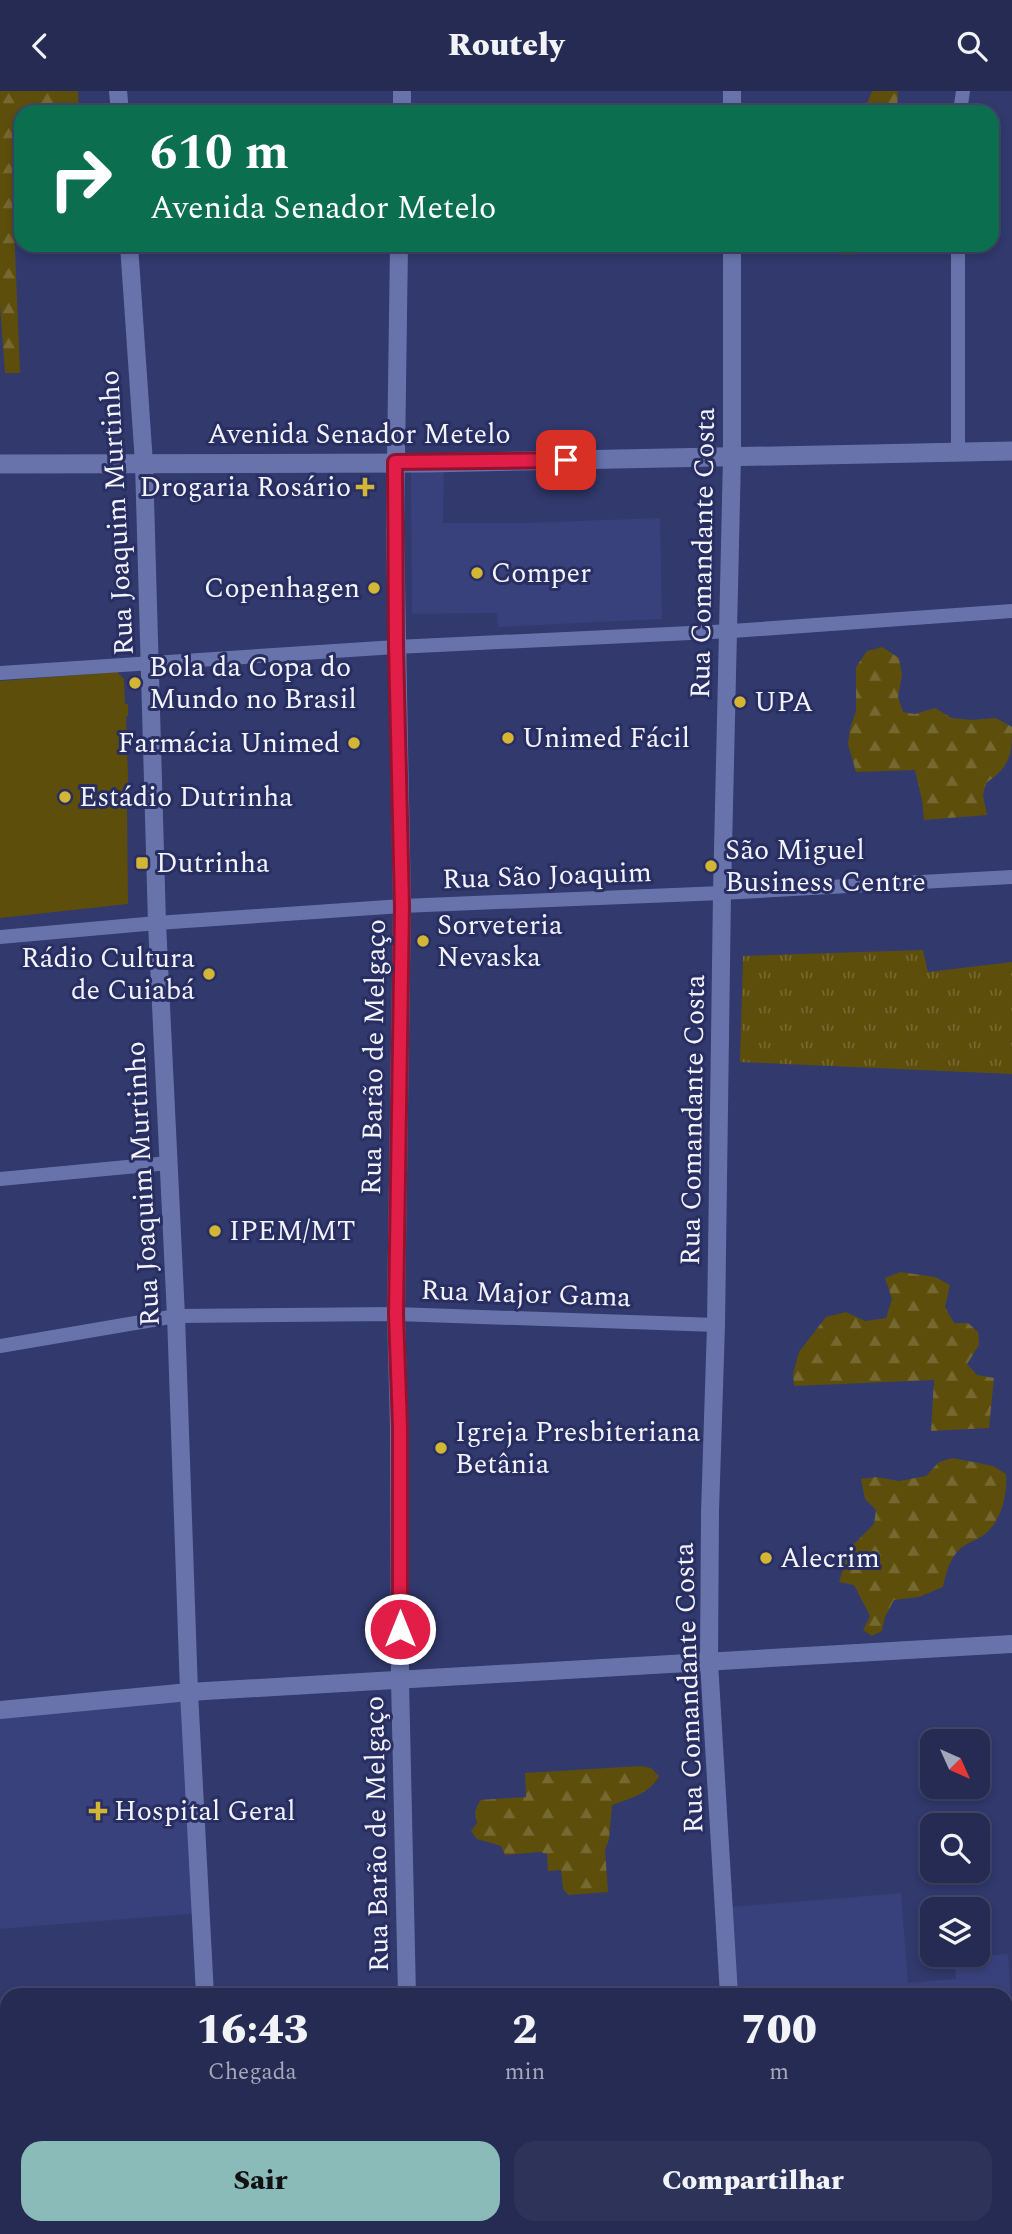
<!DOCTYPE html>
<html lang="pt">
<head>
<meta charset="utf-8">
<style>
  :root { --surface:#252b52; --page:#2d3359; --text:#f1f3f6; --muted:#a3a7b8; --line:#424769; --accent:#8bbbb9 }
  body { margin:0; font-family:Spectral,serif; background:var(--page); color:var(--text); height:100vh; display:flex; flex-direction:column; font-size:26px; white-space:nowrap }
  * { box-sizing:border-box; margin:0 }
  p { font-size:23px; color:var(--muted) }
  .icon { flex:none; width:38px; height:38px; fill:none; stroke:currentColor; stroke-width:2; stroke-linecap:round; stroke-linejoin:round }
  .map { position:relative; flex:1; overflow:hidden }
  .side { position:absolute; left:0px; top:1897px; width:1013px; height:247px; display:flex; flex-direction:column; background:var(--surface); border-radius:21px 21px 0 0; box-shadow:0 4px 10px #0003,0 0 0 2px var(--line) }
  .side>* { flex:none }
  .hud { position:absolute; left:14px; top:14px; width:985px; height:147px; border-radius:21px; box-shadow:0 4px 10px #0003,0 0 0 2px var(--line); background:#0b6e4f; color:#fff; overflow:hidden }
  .needle { width:46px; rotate:135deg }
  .buttons { position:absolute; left:920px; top:1638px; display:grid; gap:14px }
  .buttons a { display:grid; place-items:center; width:70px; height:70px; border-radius:14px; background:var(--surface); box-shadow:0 4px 10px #0003,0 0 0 2px var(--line); font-size:35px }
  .pin { position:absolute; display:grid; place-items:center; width:60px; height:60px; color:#fff; margin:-30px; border-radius:14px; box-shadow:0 4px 10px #0006 }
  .me { position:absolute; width:77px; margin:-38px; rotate:0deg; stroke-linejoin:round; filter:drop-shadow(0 0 5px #0008) }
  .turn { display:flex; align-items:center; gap:24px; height:147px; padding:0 21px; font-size:32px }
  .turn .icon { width:91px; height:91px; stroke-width:2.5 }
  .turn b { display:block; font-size:49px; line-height:60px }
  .eta { display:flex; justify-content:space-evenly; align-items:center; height:119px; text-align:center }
  .eta b { font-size:42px; font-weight:800; line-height:49px }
  .primary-button { display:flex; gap:14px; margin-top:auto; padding:14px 21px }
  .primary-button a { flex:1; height:80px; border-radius:21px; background:var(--accent); color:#111; font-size:28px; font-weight:800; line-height:80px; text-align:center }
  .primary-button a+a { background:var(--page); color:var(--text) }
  header { display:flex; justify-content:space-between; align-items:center; height:91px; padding:0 21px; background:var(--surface); font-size:32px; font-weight:800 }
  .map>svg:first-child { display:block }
  .built { fill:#39417c }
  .grass { fill:url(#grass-tufts) }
  .forest { fill:url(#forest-firs) }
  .pitch { fill:#5d4e0c }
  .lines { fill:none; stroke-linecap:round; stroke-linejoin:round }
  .minor { stroke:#6873ac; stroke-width:14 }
  .tertiary { stroke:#6873ac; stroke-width:18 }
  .secondary { stroke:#6873ac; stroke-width:19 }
  .route-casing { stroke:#92132f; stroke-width:18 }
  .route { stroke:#e11d48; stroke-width:12 }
  .poi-dot { fill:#d4b635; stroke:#282e61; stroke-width:2.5 }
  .labels { text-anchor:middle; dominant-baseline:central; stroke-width:6; stroke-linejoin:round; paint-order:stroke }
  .street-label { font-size:28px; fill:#f3f4fb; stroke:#282e61 }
  .poi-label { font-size:28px; fill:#f3f4fb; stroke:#282e61; text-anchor:start }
</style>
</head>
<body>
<header><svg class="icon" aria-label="back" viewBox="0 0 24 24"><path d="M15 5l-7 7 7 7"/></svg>Routely<svg class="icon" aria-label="search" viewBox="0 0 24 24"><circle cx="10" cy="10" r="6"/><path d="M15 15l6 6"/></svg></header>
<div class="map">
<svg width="1012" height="2143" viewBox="0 0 1012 2143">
  <defs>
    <pattern id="grass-tufts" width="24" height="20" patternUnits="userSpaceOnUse" patternTransform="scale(1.75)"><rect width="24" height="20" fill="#5d4e0c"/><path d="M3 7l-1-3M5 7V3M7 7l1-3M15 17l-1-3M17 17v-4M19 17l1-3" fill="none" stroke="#756830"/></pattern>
    <pattern id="forest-firs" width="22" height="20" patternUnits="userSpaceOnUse" patternTransform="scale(1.75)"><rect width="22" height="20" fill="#5d4e0c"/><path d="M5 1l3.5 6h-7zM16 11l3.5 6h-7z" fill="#756830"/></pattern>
  </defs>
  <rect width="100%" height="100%" fill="#31396d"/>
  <!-- built -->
  <path class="built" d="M 411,377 L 444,377 L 443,432 L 522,432 L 660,427 L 662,528 L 498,536 L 497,522 L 412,523 Z
    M 189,1601 L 200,1822 L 0,1838 L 0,1618 Z
    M 901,1802 L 908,1892 L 956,1888 L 955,1867 L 1008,1863 L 1012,1923 L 1012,2020 L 1006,2021 L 1006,1904 L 737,1904 L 731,1816 Z
    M 7,2127 L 7,2137 L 100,2137 L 100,2143 L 0,2143 L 0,2128 Z"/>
  <!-- grass -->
  <path class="grass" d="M 923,859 L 928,881 L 1012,871 L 1012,983 L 740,971 L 743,865 Z"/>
  <!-- forest -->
  <path class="forest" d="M 0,0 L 78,0 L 79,21 L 21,21 L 21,84 L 12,85 L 20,282 L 5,282 L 0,213 Z
    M 872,0 L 898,0 L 897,21 L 858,21 L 868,10 Z
    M 796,154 L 890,154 C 873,169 815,164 796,154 Z
    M 882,556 L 899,567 L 902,584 L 898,606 L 903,621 L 915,623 L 935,617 L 952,627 L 972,629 L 996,627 L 1012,636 C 1012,665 1010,675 986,692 L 983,704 L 987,724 L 924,729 L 922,709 L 915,679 L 856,681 L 848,653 L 850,638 L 856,620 L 856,576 L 867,560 Z
    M 900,1181 L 935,1186 L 950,1194 L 945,1216 L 954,1232 L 968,1232 L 978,1241 L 979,1254 L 967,1273 L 977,1284 L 994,1287 L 989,1337 L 931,1340 L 934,1289 L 794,1295 L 793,1283 L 799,1261 L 826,1226 L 846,1221 L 865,1230 L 886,1227 L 892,1208 L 885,1187 Z
    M 953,1367 L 993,1375 L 1006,1383 C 1008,1403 1001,1430 985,1443 C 978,1449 968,1451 961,1457 C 950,1466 946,1482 943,1496 L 919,1506 L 894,1509 L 885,1526 L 882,1540 L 872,1545 L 863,1539 L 870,1525 L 854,1494 L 839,1491 L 849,1458 L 874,1433 L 876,1419 L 865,1408 L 861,1388 L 876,1386 L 899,1390 L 926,1385 L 939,1371 Z
    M 641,1675 L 651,1677 L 659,1685 C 651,1702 629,1708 612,1714 L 609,1748 L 605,1759 L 608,1801 L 568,1804 L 563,1798 L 561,1779 L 548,1780 L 547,1763 L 540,1761 L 505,1764 L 501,1755 L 477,1748 L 471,1740 L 477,1732 L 475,1721 L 480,1709 L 526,1706 L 525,1682 Z"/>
  <!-- pitch -->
  <path class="pitch" d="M 117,581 L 124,588 L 125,613 L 128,613 L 128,625 L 126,626 L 129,712 L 127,713 L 128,813 L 0,827 L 0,590 Z"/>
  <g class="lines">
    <!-- minor -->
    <path class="minor" d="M 960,21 L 963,0
      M 958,154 L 958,363
      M 0,582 L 396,556 L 732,540 L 1012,520
      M 0,846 L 157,832 L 402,815 L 722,802 L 1012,786
      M 0,1088 L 169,1072
      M 0,1255 L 176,1225 L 396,1223 L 716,1234
      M 106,2137 L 106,2143
      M 626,2137 L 626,2143"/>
    <!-- tertiary -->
    <path class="tertiary" d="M 118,0 L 120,21
      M 402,21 L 402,0
      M 732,21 L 732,0
      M 129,154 L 144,372 L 157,832 L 176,1225 L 189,1601 L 205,1904
      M 399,154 L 395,439 L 402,815 L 396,1223 L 399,1336 L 400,1589 L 407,1904
      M 0,1619 L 189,1601 L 1012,1553
      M 729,1904 L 709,1571 L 710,1421 L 716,1234 L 722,802 L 732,366 L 732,154
      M 217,2137 L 217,2143
      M 740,2137 L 741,2143
      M 416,2143 L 416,2137"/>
    <!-- secondary -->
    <path class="secondary" d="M 0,373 L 427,372 L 1012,360
      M 1006,2030 L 1012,2030
      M 0,2119 L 7,2119"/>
  </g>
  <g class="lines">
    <!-- route casing -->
    <g class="route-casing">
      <path id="route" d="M 400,1538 L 400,1336 L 396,1223 L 402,816 L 396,556 L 395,371 L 566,369"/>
    </g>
    <!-- route -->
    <use href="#route" class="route"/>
  </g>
  <!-- markers -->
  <g class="poi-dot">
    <path d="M361.5 385.5h7v7h7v7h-7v7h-7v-7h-7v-7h7z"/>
    <circle cx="477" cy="482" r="7"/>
    <circle cx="374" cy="497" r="7"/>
    <circle cx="135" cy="592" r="7"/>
    <circle cx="740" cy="611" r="7"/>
    <circle cx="508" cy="647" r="7"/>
    <circle cx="354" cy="652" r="7"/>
    <circle cx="65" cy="706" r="7"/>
    <rect x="135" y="765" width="14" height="14" rx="3.5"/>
    <circle cx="711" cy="775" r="7"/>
    <circle cx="423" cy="850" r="7"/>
    <circle cx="209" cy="883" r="7"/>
    <circle cx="215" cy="1140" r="7"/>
    <circle cx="441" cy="1357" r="7"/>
    <circle cx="766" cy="1467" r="7"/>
    <path d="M94.5 1709.5h7v7h7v7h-7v7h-7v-7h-7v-7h7z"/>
  </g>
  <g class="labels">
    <!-- street labels -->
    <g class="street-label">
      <text x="359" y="343">Avenida Senador Metelo</text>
      <text transform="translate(117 422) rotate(-93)">Rua Joaquim Murtinho</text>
      <text transform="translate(703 462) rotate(-89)">Rua Comandante Costa</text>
      <text transform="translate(547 785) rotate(-2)">Rua São Joaquim</text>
      <text transform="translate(374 966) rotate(-89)">Rua Barão de Melgaço</text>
      <text transform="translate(693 1029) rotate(-89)">Rua Comandante Costa</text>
      <text transform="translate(143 1093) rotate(-93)">Rua Joaquim Murtinho</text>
      <text transform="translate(526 1203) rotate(2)">Rua Major Gama</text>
      <text transform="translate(689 1597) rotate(-92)">Rua Comandante Costa</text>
      <text transform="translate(377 1743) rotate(-91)">Rua Barão de Melgaço</text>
    </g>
    <!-- poi labels -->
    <g class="poi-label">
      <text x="351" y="396" text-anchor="end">Drogaria Rosário</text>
      <text x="491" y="482">Comper</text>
      <text x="360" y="497" text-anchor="end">Copenhagen</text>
      <text x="149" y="576">Bola da Copa do<tspan x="149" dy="32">Mundo no Brasil</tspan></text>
      <text x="754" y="611">UPA</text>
      <text x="522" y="647">Unimed Fácil</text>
      <text x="340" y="652" text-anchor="end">Farmácia Unimed</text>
      <text x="79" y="706">Estádio Dutrinha</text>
      <text x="725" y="759">São Miguel<tspan x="725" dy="32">Business Centre</tspan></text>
      <text x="156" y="772">Dutrinha</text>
      <text x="437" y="834">Sorveteria<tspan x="437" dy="32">Nevaska</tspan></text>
      <text x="195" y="867" text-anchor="end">Rádio Cultura<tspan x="195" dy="32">de Cuiabá</tspan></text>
      <text x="229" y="1140">IPEM/MT</text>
      <text x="455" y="1341">Igreja Presbiteriana<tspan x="455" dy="32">Betânia</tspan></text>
      <text x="780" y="1467">Alecrim</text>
      <text x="114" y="1720">Hospital Geral</text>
    </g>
  </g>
</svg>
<div class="buttons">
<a><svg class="needle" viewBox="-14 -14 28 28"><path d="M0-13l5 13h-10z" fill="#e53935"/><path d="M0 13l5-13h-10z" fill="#a3a7b8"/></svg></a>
<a><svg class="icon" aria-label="search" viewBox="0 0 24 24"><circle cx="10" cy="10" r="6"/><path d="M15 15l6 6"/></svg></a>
<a><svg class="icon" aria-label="layers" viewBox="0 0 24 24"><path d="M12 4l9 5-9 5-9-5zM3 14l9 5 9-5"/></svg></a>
</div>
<div class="pin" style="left:566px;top:369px;background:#d93025"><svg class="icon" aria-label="arrive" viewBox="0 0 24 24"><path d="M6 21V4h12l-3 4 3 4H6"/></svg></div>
<svg class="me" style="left:400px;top:1538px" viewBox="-20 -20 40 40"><circle r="17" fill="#e11d48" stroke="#fff" stroke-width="3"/><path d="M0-11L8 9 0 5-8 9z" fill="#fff"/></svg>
<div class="hud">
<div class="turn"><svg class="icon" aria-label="right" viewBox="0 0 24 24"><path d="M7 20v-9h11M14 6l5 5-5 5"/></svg><div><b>610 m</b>Avenida Senador Metelo</div></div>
</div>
<section class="side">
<div class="eta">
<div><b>16:43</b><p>Chegada</p></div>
<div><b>2</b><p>min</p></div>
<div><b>700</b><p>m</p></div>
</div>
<div class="primary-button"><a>Sair</a><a>Compartilhar</a></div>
</section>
</div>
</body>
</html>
